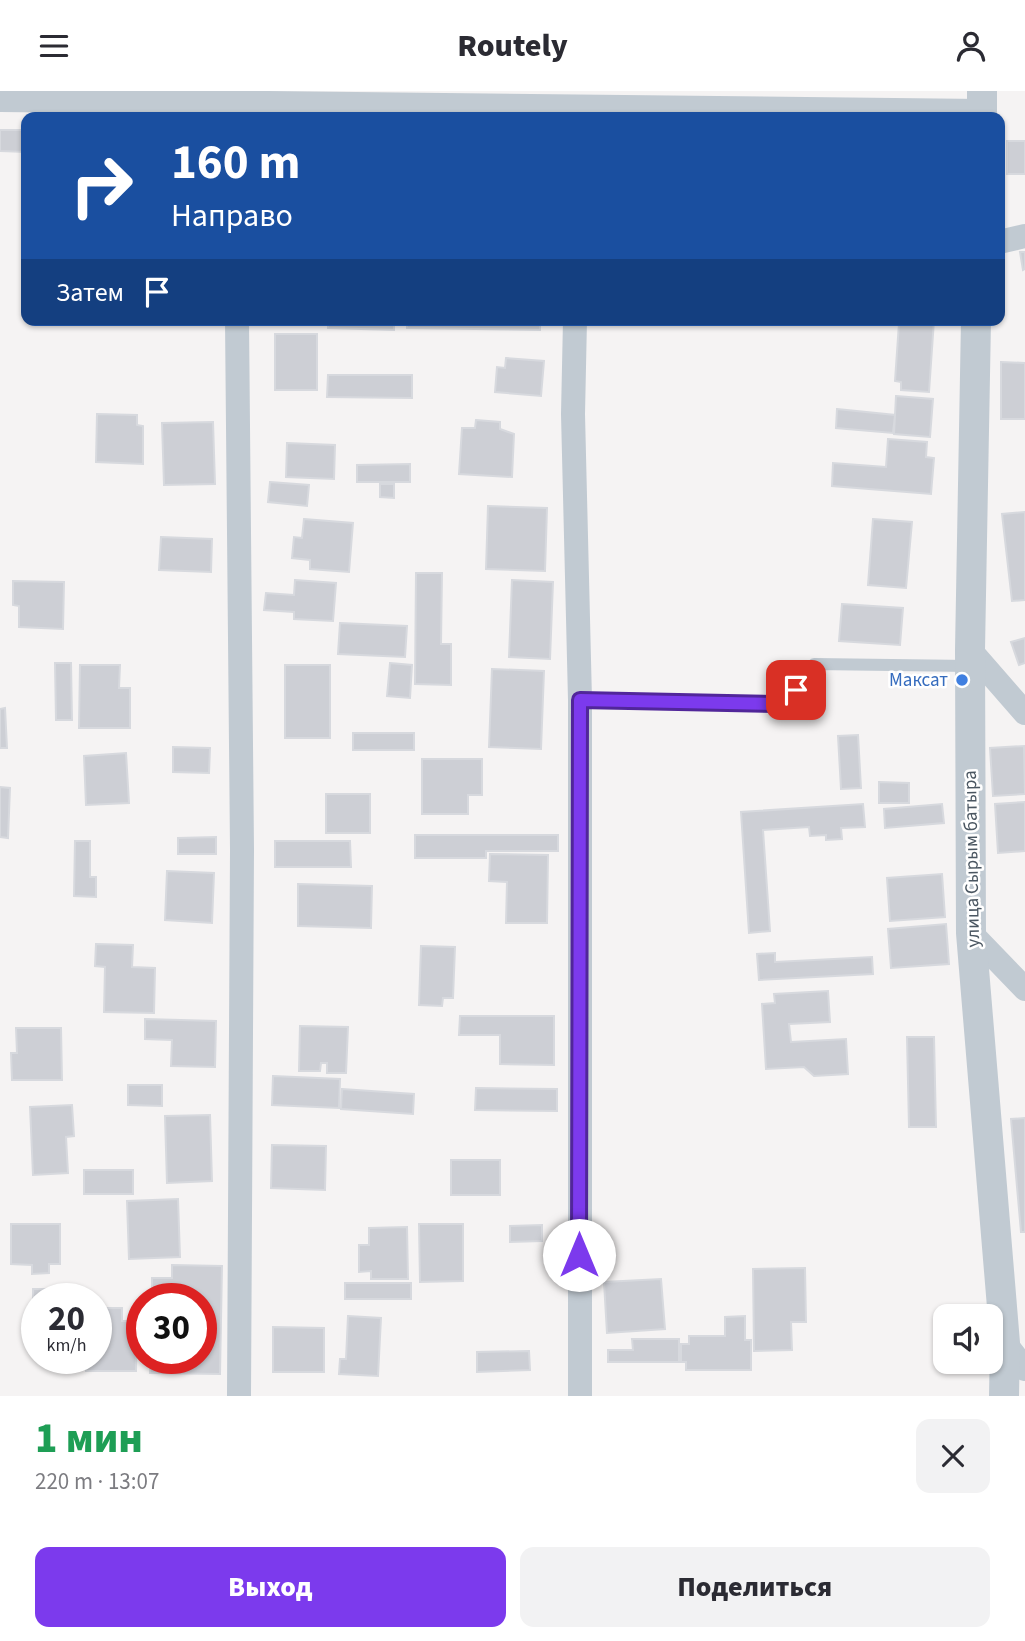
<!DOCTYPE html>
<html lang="ru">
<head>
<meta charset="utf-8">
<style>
  :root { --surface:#fff; --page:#f2f2f3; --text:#2b2b33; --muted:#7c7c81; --accent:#7c3aed }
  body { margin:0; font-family:"Source Sans 3",sans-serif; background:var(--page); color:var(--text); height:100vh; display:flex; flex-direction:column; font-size:26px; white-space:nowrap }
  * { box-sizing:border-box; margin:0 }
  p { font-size:23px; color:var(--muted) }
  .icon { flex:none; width:38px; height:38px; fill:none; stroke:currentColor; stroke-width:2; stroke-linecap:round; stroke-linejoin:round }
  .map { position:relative; height:1305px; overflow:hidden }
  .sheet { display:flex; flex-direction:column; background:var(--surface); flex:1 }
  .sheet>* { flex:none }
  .top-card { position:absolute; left:21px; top:21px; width:984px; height:214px; border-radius:14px; box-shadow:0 2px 5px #0004; background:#1a4fa0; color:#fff; overflow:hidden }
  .tools { position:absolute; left:933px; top:1213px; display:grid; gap:14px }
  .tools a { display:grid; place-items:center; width:70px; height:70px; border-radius:14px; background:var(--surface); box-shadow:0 2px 5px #0004; font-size:35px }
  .speed { position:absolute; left:21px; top:1192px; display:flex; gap:14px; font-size:35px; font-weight:700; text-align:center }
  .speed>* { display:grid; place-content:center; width:91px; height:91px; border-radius:50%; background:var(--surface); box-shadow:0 2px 5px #0004; line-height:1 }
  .speed small { font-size:18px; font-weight:400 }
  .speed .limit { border:10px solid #d22; background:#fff; color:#111 }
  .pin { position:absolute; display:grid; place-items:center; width:60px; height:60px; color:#fff; margin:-30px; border-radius:14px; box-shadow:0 4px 10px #0006 }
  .me { position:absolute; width:77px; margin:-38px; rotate:0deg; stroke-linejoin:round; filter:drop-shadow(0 0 5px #0008) }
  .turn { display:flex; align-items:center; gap:24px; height:147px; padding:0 35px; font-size:32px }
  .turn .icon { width:91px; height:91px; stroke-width:2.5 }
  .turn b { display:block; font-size:49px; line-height:60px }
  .then { display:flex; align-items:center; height:66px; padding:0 35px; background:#0003; gap:14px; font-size:26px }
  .round { display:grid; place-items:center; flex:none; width:74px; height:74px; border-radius:14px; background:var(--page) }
  .headline { display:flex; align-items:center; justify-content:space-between; height:119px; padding:0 35px }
  h1 { font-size:42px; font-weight:800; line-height:52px; color:#1e9e55 }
  .button { display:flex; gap:14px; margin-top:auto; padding:14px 35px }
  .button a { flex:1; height:80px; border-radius:14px; background:var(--accent); color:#fff; font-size:28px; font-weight:800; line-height:80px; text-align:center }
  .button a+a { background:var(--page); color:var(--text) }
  header { display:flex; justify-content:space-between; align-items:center; height:91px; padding:0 35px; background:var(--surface); font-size:32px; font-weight:800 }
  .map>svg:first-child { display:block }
  .building { fill:#cdcfd5; stroke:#d7d9de; stroke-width:2 }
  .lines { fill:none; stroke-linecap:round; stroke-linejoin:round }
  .service { stroke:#c1cad2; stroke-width:12 }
  .minor { stroke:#c1cad2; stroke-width:24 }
  .tertiary { stroke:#c1cad2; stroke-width:30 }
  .route-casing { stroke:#51269a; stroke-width:18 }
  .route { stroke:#7c3aed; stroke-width:12 }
  .shop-dot { fill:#3f7fe0; stroke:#fff; stroke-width:2.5 }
  .labels { text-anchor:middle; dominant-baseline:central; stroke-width:5; stroke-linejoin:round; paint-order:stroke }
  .shop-label { font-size:19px; fill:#366cbe; stroke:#fff; text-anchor:end }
  .street-label { font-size:19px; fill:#4a5661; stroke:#fff }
</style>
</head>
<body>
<header><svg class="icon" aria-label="menu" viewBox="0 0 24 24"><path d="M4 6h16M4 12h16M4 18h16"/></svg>Routely<svg class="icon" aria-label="person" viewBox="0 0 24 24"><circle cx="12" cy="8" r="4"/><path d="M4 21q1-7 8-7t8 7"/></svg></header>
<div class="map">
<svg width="1025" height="1305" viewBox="0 0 1025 1305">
  <rect width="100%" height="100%" fill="#f5f3f3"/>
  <!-- building -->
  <path class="building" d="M 0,39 L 26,39 L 26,61 L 0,60 Z
    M 1007,50 L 1025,50 L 1025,83 L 1007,83 Z
    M 1020,161 L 1025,161 L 1025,178 L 1023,179 Z
    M 328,229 L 394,229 L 394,239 L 328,237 Z
    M 407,229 L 540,229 L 540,239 L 407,237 Z
    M 879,229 L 934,229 L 929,301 L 901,299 L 901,291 L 895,290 L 899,232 Z
    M 275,243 L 317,243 L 317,299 L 275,299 Z
    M 506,267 L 544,270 L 541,305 L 495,301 L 497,276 L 505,277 Z
    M 1001,271 L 1025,272 L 1025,328 L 1001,328 Z
    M 328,284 L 412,284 L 412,307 L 327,306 Z
    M 896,305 L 933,308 L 930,346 L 894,343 Z
    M 837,318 L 895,324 L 893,342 L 836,337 Z
    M 97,323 L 137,324 L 137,334 L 143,335 L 143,373 L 96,371 Z
    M 476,329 L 500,331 L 500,338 L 514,343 L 512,386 L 459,383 L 462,337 L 475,337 Z
    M 213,331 L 215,393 L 164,394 L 162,332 Z
    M 888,348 L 927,351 L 926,366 L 934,367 L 931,403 L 832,395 L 833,372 L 886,376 Z
    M 287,352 L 335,354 L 334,388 L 286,386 Z
    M 410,373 L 410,391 L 357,391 L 357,374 Z
    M 270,391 L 309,394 L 307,415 L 268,411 Z
    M 380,393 L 394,393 L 394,407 L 380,406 Z
    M 488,415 L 547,417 L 545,480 L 486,478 Z
    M 1025,421 L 1025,509 L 1012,510 L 1002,423 Z
    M 304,428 L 353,432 L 349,481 L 310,478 L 310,469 L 292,467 L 294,446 L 302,447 Z
    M 873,428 L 912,431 L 906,497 L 868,494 Z
    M 161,446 L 212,448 L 211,481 L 159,479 Z
    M 416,482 L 442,482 L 441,553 L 451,553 L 451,594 L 415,593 Z
    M 295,489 L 336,492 L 333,530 L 294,528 L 294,521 L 264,519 L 266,502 L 294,504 Z
    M 512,489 L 553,491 L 550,568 L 509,566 Z
    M 13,490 L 64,491 L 63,538 L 19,536 L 19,515 L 13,514 Z
    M 842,513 L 903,517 L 900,554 L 839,550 Z
    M 340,532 L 407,535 L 405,566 L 338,563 Z
    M 1025,547 L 1025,572 L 1019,574 L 1011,551 Z
    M 55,572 L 71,572 L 72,629 L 56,629 Z
    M 390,572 L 412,574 L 410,607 L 387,605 Z
    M 80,574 L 120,574 L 119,597 L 130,597 L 130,637 L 79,637 Z
    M 285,574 L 330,574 L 330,647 L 285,647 Z
    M 492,578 L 544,580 L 541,658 L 489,656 Z
    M 5,617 L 7,657 L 0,657 L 0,618 Z
    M 353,642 L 414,642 L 414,659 L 353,659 Z
    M 858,644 L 861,697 L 841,698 L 838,645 Z
    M 1024,655 L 1025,703 L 993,705 L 990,657 Z
    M 173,656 L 210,657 L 209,682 L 173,681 Z
    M 126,662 L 129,712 L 86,714 L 84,665 Z
    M 422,668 L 482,668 L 482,704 L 468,704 L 468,723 L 422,723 Z
    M 879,691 L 909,692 L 909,712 L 879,712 Z
    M 0,696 L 10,697 L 8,747 L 0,746 Z
    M 326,703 L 370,703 L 370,742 L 326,742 Z
    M 1025,711 L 1025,760 L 998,762 L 995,713 Z
    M 863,713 L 865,736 L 841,737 L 842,748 L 826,749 L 826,744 L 810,745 L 809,736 L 763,739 L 770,840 L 749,842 L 741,721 Z
    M 942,713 L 944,732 L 885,737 L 884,718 Z
    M 415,744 L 558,744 L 558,760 L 486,760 L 486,767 L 415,767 Z
    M 216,746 L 216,763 L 178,763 L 178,747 Z
    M 75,750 L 90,750 L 90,786 L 96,786 L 96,806 L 74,805 Z
    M 275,750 L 350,750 L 351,776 L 275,776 Z
    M 490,763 L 548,764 L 547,832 L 506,832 L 507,791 L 489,790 Z
    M 167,780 L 214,782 L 212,832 L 165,829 Z
    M 942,783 L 945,826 L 890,830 L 887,787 Z
    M 298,793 L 372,795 L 371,837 L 298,835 Z
    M 946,833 L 949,873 L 891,877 L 888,838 Z
    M 96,853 L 133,854 L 132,876 L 155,877 L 154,922 L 104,921 L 105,876 L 95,875 Z
    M 421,855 L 455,856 L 453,907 L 443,907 L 442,915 L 419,914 Z
    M 775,862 L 775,871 L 872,866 L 873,883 L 759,889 L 757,863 Z
    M 828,900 L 830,931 L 789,933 L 791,951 L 846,948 L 848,983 L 814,985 L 804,976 L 766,978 L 762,913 L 775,912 L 774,903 Z
    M 460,925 L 554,925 L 554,974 L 500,973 L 500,944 L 459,944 Z
    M 145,928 L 216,930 L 215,976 L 171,975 L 172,949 L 145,948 Z
    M 300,935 L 348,936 L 346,982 L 327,982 L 327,972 L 321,972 L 320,980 L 299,980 Z
    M 16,937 L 61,937 L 62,989 L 12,989 L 11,962 L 17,962 Z
    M 907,946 L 934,946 L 936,1036 L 909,1036 Z
    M 273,985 L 340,988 L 339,1017 L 272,1014 Z
    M 128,994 L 162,994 L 162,1015 L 128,1014 Z
    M 476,997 L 557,998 L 557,1020 L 475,1019 Z
    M 342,998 L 414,1003 L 413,1023 L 341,1018 Z
    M 72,1014 L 74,1045 L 66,1046 L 68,1082 L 33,1084 L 30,1016 Z
    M 210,1024 L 212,1090 L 167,1092 L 165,1025 Z
    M 1025,1027 L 1025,1141 L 1021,1141 L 1011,1028 Z
    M 272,1054 L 326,1055 L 325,1099 L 271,1097 Z
    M 451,1069 L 500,1069 L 500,1104 L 451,1104 Z
    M 84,1079 L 133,1079 L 133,1103 L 84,1103 Z
    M 178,1108 L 180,1166 L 129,1168 L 127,1110 Z
    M 11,1133 L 60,1133 L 60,1173 L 49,1173 L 49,1182 L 32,1183 L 32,1174 L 11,1173 Z
    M 419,1133 L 463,1133 L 463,1190 L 420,1191 Z
    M 542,1134 L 542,1150 L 510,1151 L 510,1135 Z
    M 407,1136 L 408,1188 L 371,1188 L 371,1180 L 359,1181 L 359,1154 L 369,1154 L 369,1137 Z
    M 172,1174 L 222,1175 L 220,1283 L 150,1282 L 151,1267 L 201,1267 L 201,1208 L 152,1208 L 152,1187 L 172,1187 Z
    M 805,1177 L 806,1231 L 791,1231 L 792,1259 L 754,1260 L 753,1178 Z
    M 661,1188 L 665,1238 L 607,1242 L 604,1191 Z
    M 345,1192 L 411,1192 L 411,1208 L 345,1208 Z
    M 33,1198 L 73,1198 L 73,1208 L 37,1208 L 37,1250 L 33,1250 Z
    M 96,1217 L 122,1217 L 122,1230 L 137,1230 L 136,1280 L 86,1280 L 86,1267 L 96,1267 Z
    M 348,1225 L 381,1227 L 378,1285 L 339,1283 L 340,1268 L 346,1268 Z
    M 745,1225 L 745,1249 L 751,1249 L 751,1279 L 686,1279 L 686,1271 L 681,1271 L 681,1253 L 689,1253 L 689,1245 L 725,1245 L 725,1226 Z
    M 273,1236 L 324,1237 L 324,1281 L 273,1281 Z
    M 632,1248 L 679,1248 L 679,1271 L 608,1271 L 608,1259 L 633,1259 Z
    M 529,1260 L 530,1279 L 477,1281 L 477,1261 Z"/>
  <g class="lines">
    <!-- service -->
    <path class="service" d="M 580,609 L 778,613 L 796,599 L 814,573 L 970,575"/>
    <!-- minor -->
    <path class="minor" d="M 0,9 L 982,20
      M 999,151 L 1025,145
      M 237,229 L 242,759 L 239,1305
      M 575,229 L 573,323 L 580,609 L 580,1305
      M 970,559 L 1025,622
      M 971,842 L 1025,898
      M 1005,1252 L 1025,1278"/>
    <!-- tertiary -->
    <path class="tertiary" d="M 982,26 L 982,0
      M 976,229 L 970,559 L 971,842 L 1005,1252 L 1004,1305"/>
  </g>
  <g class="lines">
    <!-- route casing -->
    <g class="route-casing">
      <path id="route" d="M 579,1164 L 580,609 L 778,613 L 796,599"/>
    </g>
    <!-- route -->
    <use href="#route" class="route"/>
  </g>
  <!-- markers -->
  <circle class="shop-dot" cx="962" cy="589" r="7"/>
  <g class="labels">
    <!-- shop labels -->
    <g class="shop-label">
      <text x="948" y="589">Максат</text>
    </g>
    <!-- street labels -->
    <g class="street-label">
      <text transform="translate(972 768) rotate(-91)">улица Сырым батыра</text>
    </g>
  </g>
</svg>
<div class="tools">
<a><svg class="icon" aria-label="sound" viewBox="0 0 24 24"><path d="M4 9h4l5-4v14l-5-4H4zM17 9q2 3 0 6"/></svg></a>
</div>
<div class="speed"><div>20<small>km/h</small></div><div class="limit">30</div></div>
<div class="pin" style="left:796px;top:599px;background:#d93025"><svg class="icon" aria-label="arrive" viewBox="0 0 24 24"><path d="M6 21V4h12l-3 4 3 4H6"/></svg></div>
<svg class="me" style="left:579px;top:1164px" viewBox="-20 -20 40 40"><circle r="19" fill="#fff"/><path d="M0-13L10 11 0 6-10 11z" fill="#7c3aed"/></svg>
<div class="top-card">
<div class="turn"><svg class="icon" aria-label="right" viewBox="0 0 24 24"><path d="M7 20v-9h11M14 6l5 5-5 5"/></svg><div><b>160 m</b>Направо</div></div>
<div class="then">Затем<svg class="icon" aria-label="arrive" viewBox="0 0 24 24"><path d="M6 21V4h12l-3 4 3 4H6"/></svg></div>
</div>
</div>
<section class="sheet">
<div class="headline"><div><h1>1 мин</h1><p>220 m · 13:07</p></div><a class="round"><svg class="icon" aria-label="close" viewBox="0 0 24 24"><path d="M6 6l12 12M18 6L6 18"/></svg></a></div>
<div class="button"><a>Выход</a><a>Поделиться</a></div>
</section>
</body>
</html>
